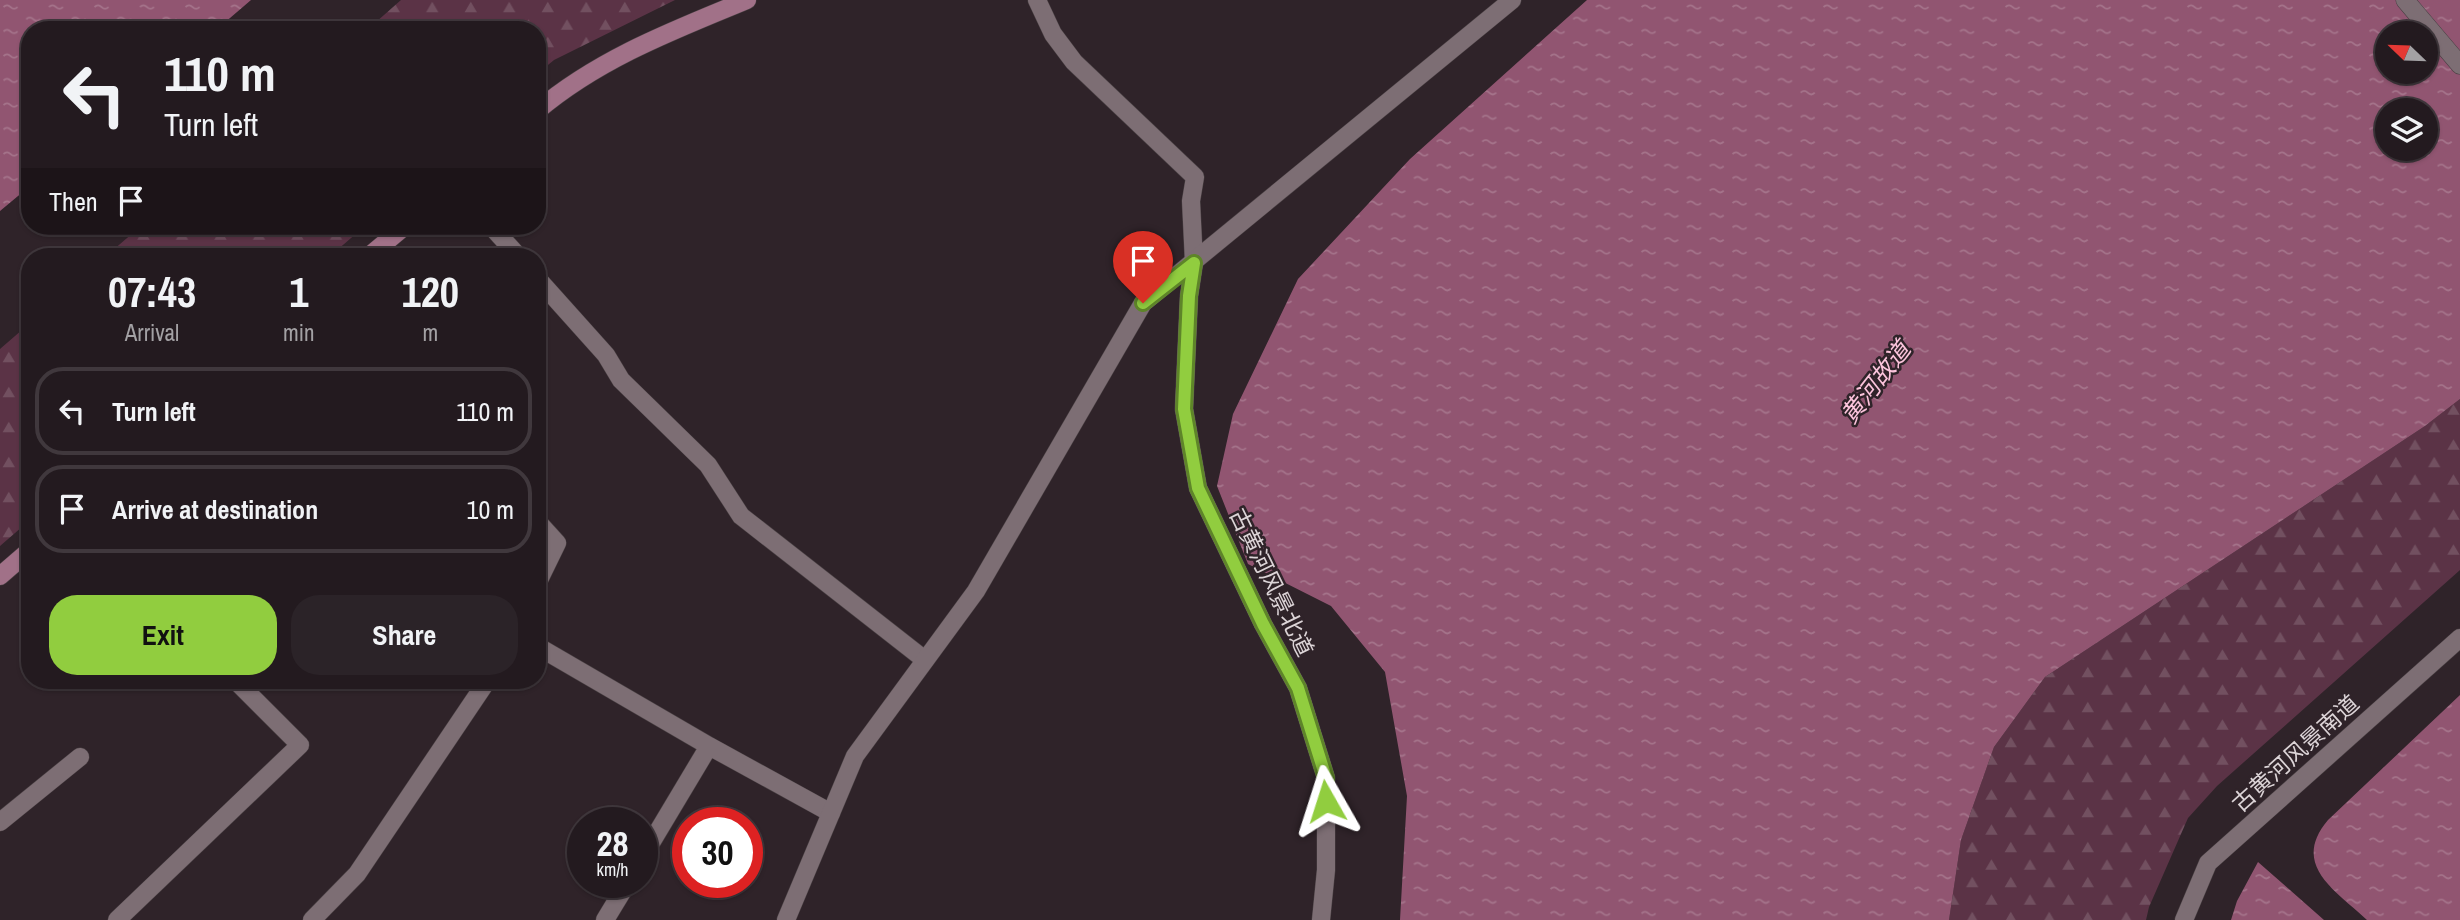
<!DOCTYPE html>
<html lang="en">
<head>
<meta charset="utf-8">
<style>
  :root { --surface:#231a1f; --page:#2b2328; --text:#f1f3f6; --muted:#a3a1a4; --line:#40383d; --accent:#91cd3f }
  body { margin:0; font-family:"Archivo Narrow","Noto Sans SC",sans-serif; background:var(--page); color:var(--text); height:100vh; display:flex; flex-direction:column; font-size:26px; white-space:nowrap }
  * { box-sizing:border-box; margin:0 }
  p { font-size:23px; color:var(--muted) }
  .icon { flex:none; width:38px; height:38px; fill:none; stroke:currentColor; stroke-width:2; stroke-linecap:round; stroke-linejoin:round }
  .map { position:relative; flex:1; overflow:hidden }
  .drawer { position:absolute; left:21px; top:248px; width:525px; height:441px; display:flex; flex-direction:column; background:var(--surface); border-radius:28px; box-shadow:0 2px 5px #0004,0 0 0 2px var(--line) }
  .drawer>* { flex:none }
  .top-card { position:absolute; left:21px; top:21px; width:525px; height:214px; border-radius:28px; box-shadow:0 2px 5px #0004,0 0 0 2px var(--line); background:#231a1f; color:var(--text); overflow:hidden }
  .needle { width:46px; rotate:293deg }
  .controls { position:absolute; left:2375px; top:21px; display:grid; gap:14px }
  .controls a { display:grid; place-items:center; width:63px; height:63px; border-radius:50%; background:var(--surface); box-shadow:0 2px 5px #0004,0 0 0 2px var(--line); font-size:35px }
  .speed { position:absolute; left:567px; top:807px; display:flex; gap:14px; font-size:35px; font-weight:700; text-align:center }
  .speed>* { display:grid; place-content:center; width:91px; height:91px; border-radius:50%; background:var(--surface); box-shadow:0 2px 5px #0004,0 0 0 2px var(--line); line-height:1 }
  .speed small { font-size:18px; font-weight:400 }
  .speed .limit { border:10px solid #d22; background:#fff; color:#111 }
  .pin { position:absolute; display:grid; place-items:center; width:60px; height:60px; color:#fff; margin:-72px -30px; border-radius:50% 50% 50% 0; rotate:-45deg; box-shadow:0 0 7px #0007 }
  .pin .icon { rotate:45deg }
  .me { position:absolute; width:77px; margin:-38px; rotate:354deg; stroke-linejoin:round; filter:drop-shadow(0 0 5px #0008) }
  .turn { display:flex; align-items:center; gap:24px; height:147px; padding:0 28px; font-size:32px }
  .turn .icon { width:91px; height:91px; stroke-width:2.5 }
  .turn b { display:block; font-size:49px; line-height:60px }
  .then { display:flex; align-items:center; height:66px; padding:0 28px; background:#0003; gap:14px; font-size:26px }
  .eta { display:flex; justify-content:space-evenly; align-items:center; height:119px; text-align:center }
  .eta b { font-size:42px; font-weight:700; line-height:49px }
  .cta { display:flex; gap:14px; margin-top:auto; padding:14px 28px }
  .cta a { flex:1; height:80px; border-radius:28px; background:var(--accent); color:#111; font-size:28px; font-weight:700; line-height:80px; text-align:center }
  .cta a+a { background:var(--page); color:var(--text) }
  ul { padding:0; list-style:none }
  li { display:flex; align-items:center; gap:21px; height:88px; margin:0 14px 10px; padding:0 14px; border:4px solid var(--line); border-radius:28px }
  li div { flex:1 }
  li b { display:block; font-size:26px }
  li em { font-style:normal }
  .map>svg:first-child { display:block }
  .forest { fill:url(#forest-firs) }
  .water { fill:url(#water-ripples); fill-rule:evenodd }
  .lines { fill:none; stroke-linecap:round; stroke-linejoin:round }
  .lane-casing { stroke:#4a4144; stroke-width:19 }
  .street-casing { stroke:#4a4144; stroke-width:19 }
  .secondary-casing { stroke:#4a4144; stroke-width:19 }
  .lane { stroke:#7d6e74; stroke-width:18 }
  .street { stroke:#7d6e74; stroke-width:18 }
  .secondary { stroke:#a17188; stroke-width:18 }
  .route-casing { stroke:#5e8529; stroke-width:18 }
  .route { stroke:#91cd3f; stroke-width:12 }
  .labels { text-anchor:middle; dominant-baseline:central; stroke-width:5; stroke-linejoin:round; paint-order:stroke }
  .street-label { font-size:23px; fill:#dcd4d7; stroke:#2f2329 }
  .water-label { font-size:24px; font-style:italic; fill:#fcc4dc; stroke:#2f2329 }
</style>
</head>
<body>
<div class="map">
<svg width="2460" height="920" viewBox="0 0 2460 920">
  <defs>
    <pattern id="forest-firs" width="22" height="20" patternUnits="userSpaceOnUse" patternTransform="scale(1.75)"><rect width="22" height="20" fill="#5b3346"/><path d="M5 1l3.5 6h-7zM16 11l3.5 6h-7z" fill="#725060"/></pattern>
    <pattern id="water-ripples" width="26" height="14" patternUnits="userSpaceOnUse" patternTransform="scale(1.75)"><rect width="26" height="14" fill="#915571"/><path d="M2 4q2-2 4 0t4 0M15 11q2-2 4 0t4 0" fill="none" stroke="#a5748b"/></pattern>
  </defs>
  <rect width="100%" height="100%" fill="#2f2329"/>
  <!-- forest -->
  <path class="forest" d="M 401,0 L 675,0 L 554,60 L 537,74 L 537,30 L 367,30 Z
    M 141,226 L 365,226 L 329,257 L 105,257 Z
    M 30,323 L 30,520 L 0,546 L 0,349 Z
    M 2460,399 L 2460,570 L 2217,786 L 2188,818 L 2149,907 L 2146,920 L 1949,920 L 1961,840 L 1994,747 L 2045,677 L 2425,426 Z"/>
  <!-- water -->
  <path class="water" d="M 0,0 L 251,0 L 216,30 L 30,30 L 30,186 L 0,211 Z
    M 1587,0 L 2460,0 L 2460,399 L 2425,426 L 2045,677 L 1994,747 L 1961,840 L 1949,920 L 1400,920 L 1407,796 L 1385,672 L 1331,606 L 1248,564 L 1217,486 L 1233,414 L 1298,279 L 1410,159 ZM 2387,33 L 2426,33 L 2426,72 L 2387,72 ZM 2387,110 L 2426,110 L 2426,149 L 2387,149 Z
    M 2460,695 L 2460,920 L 2367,920 C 2336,891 2290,865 2328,820 Z
    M 2258,862 L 2324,920 L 2231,920 L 2237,901 Z"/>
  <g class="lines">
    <!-- lane casing -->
    <g class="lane-casing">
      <path id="lane" d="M 1037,0 L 1053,34 L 1074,62 L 1195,177 L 1191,201 L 1194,263
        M 491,226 L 519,257
        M 537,278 L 606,355 L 621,380 L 708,465 L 741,516 L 925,660
        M 537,521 L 557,543 L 537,584
        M 537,646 L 709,746
        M 0,822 L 80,757
        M 642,858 L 709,746 L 831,813
        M 117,920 L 300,745 L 236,681
        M 312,920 L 357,874 L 487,681
        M 605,920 L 628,882"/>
    </g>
    <!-- street casing -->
    <g class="street-casing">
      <path id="street" d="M 2405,0 L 2460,65
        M 1194,263 L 1189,296 L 1184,409 L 1198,488 L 1263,624 L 1298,688 L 1326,778 L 1326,870 L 1321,920
        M 786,920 L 855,756 L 976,591 L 1143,303 L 1512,0
        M 2184,920 L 2208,863 L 2460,638"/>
    </g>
    <!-- secondary casing -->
    <g class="secondary-casing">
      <path id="secondary" d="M 537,111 C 598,59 674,30 747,0
        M 368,257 L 405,226
        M 0,576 L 30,550"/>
    </g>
    <!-- lane -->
    <use href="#lane" class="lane"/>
    <!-- street -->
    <use href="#street" class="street"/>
    <!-- secondary -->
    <use href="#secondary" class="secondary"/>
  </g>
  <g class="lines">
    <!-- route casing -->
    <g class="route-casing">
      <path id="route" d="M 1143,303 L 1194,263 L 1189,296 L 1184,409 L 1198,488 L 1263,624 L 1298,688 L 1326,778 L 1326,801"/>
    </g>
    <!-- route -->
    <use href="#route" class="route"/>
  </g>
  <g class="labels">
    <!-- street labels -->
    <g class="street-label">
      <text transform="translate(1272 582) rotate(64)">古黄河风景北道</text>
      <text transform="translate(2295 753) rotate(-42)">古黄河风景南道</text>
    </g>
    <!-- water labels -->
    <g class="water-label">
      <text transform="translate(1875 382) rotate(-52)">黄河故道</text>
    </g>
  </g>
</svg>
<div class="controls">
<a><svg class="needle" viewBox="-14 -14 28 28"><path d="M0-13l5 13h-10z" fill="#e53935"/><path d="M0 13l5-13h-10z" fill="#a3a1a4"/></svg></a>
<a><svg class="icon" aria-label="layers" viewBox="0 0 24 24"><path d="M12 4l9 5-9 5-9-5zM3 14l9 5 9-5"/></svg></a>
</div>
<div class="speed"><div>28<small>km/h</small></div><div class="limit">30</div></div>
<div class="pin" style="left:1143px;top:303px;background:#d93025"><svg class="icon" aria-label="arrive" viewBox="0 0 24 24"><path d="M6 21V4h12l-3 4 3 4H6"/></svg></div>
<svg class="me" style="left:1326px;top:801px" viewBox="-20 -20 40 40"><path d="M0-17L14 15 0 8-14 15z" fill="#91cd3f" stroke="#fff" stroke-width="4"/></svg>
<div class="top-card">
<div class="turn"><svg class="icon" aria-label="left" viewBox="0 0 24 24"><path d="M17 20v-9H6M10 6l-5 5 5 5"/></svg><div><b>110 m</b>Turn left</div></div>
<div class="then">Then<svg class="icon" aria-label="arrive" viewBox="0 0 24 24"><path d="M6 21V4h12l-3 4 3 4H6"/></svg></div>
</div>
<section class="drawer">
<div class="eta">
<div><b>07:43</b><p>Arrival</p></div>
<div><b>1</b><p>min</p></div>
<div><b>120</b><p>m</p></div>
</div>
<ul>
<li><svg class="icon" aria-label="left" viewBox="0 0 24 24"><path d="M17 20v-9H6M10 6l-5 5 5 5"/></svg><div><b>Turn left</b></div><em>110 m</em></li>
<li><svg class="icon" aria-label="arrive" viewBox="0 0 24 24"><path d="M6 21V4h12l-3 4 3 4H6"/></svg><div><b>Arrive at destination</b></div><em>10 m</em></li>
</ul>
<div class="cta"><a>Exit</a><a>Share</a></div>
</section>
</div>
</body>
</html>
